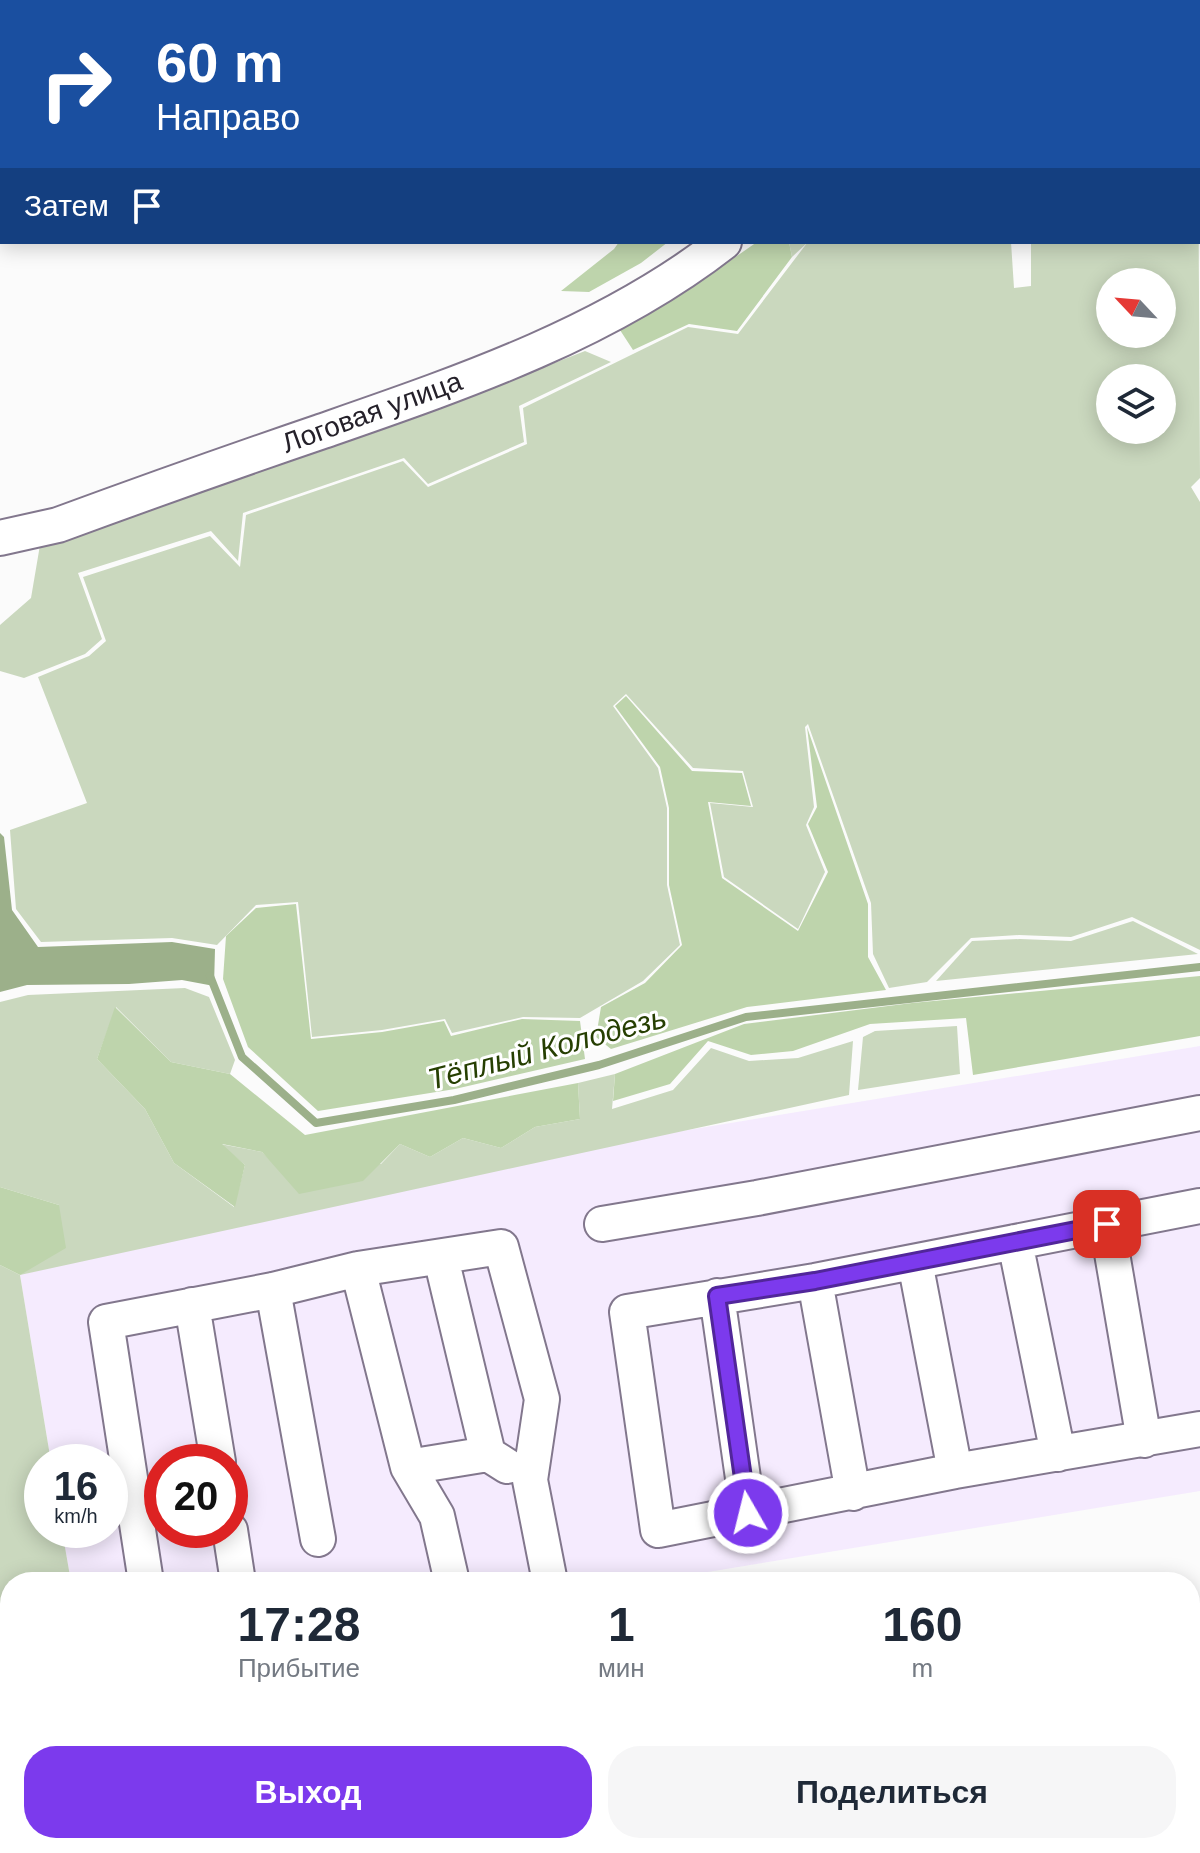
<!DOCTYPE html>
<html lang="ru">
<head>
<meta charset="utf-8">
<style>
  :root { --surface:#fff; --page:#f6f6f7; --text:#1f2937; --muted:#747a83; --accent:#7c3aed }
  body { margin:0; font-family:Arial,sans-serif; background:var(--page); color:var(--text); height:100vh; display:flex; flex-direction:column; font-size:30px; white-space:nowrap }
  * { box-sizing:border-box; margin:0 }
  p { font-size:26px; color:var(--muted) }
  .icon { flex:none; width:44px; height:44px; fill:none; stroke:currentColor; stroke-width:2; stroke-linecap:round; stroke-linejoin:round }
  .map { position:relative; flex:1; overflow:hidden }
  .side { position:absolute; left:0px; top:1572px; width:1200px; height:282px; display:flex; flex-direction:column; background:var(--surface); border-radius:32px 32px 0 0; box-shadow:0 4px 20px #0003 }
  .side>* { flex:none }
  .top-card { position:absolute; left:0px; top:0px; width:1200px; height:244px; box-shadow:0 4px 20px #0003; background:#1a4fa0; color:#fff; overflow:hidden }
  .needle { width:52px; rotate:296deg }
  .buttons { position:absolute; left:1096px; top:268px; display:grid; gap:16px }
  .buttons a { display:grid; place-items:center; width:80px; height:80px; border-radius:50%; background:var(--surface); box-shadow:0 4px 20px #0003; font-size:40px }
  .speed { position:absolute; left:24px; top:1444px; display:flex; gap:16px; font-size:40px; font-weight:700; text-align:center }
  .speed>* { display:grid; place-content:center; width:104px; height:104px; border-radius:50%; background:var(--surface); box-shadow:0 4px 20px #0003; line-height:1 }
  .speed small { font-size:20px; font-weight:400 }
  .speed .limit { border:12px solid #d22; background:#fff; color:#111 }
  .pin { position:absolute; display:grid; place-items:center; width:68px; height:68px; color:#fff; margin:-34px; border-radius:16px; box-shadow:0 4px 12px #0006 }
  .me { position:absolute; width:88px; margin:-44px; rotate:352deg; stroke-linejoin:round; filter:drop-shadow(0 0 6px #0008) }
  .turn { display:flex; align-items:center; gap:28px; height:168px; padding:0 24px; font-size:36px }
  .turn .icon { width:104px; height:104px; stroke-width:2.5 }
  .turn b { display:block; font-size:56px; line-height:68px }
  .then { display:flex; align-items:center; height:76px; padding:0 24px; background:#0003; gap:16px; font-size:30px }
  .eta { display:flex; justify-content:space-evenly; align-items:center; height:136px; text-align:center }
  .eta b { font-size:48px; font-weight:700; line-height:56px }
  .primary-button { display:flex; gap:16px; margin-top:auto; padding:16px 24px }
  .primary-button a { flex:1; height:92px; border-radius:32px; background:var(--accent); color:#fff; font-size:32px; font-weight:700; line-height:92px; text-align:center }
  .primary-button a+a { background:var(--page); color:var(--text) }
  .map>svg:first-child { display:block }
  .built { fill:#f5ebfe; fill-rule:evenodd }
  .green { fill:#cad8be; fill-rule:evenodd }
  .forest { fill:#bed4ac }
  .water { fill:#9cb08a }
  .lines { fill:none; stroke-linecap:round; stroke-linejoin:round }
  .stream { stroke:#9cb08a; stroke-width:8 }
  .minor-casing { stroke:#82778d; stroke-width:38 }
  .path { stroke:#aaa9ac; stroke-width:5; stroke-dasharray:8 4; stroke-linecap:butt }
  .minor { stroke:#fff; stroke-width:34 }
  .route-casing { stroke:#51269a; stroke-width:20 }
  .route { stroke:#7c3aed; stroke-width:14 }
  .labels { text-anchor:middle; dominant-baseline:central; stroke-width:6; stroke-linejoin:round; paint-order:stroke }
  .street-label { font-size:28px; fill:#25212a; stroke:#fff }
  .water-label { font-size:30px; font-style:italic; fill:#263f02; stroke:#fff }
</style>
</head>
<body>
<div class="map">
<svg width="1200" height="1853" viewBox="0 0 1200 1853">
  <rect width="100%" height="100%" fill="#fbfbfb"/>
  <!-- built -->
  <path class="built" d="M 1200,1046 L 1200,1491 L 647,1582 L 71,1582 L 62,1530 L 110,1530 L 110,1462 L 51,1462 L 20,1275 L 492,1162 ZM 162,1462 L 230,1462 L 230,1530 L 162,1530 Z
    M 431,1844 L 679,1844 L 674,1853 L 432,1853 Z"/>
  <!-- green -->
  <path class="green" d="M 1198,111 L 1200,478 L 1191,487 L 1200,502 L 1200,950 L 1132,917 L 1071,937 L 1019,935 L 971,938 L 927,982 L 889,988 L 873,954 L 871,903 L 808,724 L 805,727 L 814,807 L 806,825 L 825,872 L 798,929 L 724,877 L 710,803 L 753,807 L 743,771 L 693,768 L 626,694 L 613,706 L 658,768 L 667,808 L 667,885 L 680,945 L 643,981 L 580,1018 L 523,1017 L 452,1033 L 445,1019 L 382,1030 L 312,1037 L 298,902 L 256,905 L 217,945 L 172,938 L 41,942 L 16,909 L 10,830 L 87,803 L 38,677 L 89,656 L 106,641 L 83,577 L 210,536 L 240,567 L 246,515 L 403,461 L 428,487 L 527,444 L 523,408 L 688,327 L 738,334 L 807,243 L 792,257 L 789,242 L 1011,242 L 1014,288 L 1031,286 L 1031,242 L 1198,242 ZM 1110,282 L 1162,282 L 1162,334 L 1110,334 ZM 1110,378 L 1162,378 L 1162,430 L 1110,430 Z
    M 585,351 L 611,362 L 519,406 L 524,442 L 428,484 L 404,458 L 243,513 L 238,561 L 211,531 L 78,573 L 102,639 L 85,654 L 24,678 L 0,671 L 0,625 L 31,598 L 40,545 L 416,417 Z
    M 1133,921 L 1198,954 L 936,981 L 972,941 L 1020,939 L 1071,941 Z
    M 185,988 L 209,997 L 235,1060 L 230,1074 L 171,1062 L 116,1007 L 97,1059 L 145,1109 L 174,1163 L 234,1207 L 245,1165 L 220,1144 L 262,1152 L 273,1163 L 381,1164 L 400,1144 L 430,1157 L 463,1138 L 501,1148 L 535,1127 L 580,1119 L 578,1083 L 615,1074 L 612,1109 L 673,1090 L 711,1048 L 749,1061 L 798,1058 L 853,1041 L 849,1095 L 20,1275 L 51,1462 L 42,1462 L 42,1530 L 62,1530 L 71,1582 L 10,1582 L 10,1844 L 324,1844 L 325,1853 L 0,1853 L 0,1265 L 20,1275 L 59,1205 L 0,1187 L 0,1002 L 28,995 Z
    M 957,1026 L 960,1074 L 858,1090 L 863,1037 L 875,1031 Z"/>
  <!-- forest -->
  <path class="forest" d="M 619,242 L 668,242 L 641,263 L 589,292 L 561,291 L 614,249 Z
    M 757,242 L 789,242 L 792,257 L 737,331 L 689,324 L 633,350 L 618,327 L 701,281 Z
    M 626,696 L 692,771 L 742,773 L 751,806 L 708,802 L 722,878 L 798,931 L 828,872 L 808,824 L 817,807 L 807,727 L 868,904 L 868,957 L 886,990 L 747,1007 L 611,1049 L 596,1037 L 601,1007 L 645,983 L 682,945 L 669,885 L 669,808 L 660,767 L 615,706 Z
    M 296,904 L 311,1039 L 382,1032 L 444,1021 L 451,1036 L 522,1019 L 580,1021 L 585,1059 L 455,1089 L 318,1111 L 248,1047 L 223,979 L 226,936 L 256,908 Z
    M 1200,976 L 1200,1036 L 973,1075 L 966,1018 L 870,1024 L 793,1051 L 751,1055 L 708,1041 L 670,1084 L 613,1101 L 615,1074 L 744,1024 L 912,1003 Z
    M 115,1007 L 171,1062 L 230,1074 L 305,1135 L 578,1083 L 580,1119 L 535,1127 L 501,1148 L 463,1138 L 430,1157 L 400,1144 L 363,1181 L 299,1194 L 262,1152 L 222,1144 L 245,1165 L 235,1207 L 174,1163 L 145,1109 L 97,1059 Z
    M 0,1187 L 59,1205 L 66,1248 L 20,1275 L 0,1265 Z"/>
  <!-- water -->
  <path class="water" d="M 0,833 L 4,837 L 12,910 L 38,947 L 172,942 L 215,949 L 214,986 L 182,980 L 129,984 L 27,985 L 0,992 Z"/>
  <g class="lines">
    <!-- stream -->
    <path class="stream" d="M 210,976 L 242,1057 L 316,1123 L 454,1100 L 599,1065 L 746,1017 L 1200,967"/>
    <!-- minor casing -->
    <g class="minor-casing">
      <path id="minor" d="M 480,0 L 481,2
        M 990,0 L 990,2
        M 609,2 L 609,0
        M 1198,71 L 1200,71
        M 0,538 L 58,525 C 145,493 232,462 320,432 C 461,383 606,334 724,242
        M 1200,1206 L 815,1281 L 627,1312 L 658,1530 L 955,1471 L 1200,1429
        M 602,1224 L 757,1198 L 1200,1113
        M 1107,1224 L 1144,1440
        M 1015,1242 L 1058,1454
        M 441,1258 L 488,1454
        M 915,1262 L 955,1471
        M 358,1269 L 408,1467 L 437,1516 L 452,1582
        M 815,1281 L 853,1493
        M 273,1290 L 318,1539
        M 717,1296 L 748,1513
        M 192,1305 L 218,1462
        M 408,1467 L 488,1454 L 507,1466
        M 230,1530 L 238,1582
        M 146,1582 L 106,1322 L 273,1290 L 358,1269 L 501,1247 L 542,1399 L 530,1480 L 550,1582
        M 1190,1728 L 1200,1726
        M 500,1844 L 501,1853
        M 591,1844 L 592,1853
        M 695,1853 L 701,1844"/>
    </g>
    <!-- path -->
    <path class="path" d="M 1167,2 L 1168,0"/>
    <!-- minor -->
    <use href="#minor" class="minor"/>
  </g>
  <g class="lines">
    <!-- route casing -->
    <g class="route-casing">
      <path id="route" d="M 748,1513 L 717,1296 L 815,1281 L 1107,1224"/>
    </g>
    <!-- route -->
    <use href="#route" class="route"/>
  </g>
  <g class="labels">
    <!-- street labels -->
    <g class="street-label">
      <text transform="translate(372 412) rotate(-20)">Логовая улица</text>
    </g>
    <!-- water labels -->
    <g class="water-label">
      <text transform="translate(547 1048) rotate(-15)">Тёплый Колодезь</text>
    </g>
  </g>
</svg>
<div class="buttons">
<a><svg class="needle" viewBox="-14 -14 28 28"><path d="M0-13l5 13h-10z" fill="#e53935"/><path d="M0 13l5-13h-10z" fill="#747a83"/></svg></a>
<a><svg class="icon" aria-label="layers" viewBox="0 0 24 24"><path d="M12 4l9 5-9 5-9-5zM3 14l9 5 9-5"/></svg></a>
</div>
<div class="speed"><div>16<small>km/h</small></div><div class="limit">20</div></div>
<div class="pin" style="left:1107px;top:1224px;background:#d93025"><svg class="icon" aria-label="arrive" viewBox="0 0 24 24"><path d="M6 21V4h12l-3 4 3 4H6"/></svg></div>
<svg class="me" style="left:748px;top:1513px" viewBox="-20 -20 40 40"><circle r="17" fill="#7c3aed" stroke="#fff" stroke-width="3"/><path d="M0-11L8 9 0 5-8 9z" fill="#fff"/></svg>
<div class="top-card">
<div class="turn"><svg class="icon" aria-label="right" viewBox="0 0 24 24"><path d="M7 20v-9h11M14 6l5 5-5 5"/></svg><div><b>60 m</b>Направо</div></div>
<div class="then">Затем<svg class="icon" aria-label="arrive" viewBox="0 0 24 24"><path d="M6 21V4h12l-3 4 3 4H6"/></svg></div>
</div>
<section class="side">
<div class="eta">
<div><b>17:28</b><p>Прибытие</p></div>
<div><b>1</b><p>мин</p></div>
<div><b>160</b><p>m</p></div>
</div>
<div class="primary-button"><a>Выход</a><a>Поделиться</a></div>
</section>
</div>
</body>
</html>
